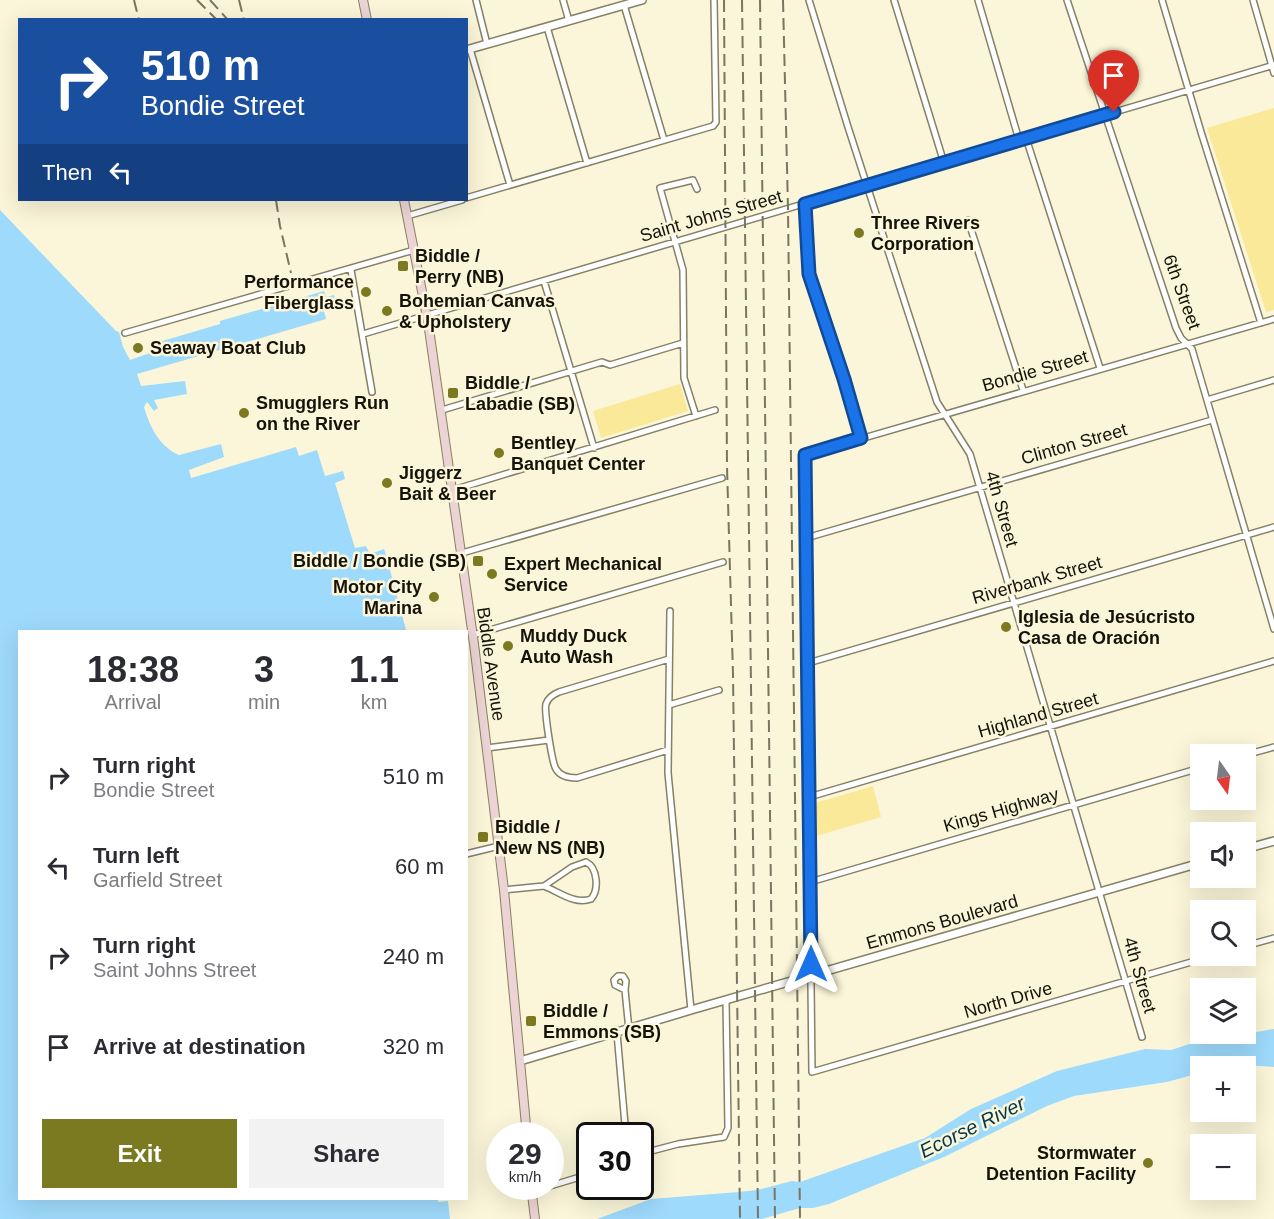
<!DOCTYPE html>
<html lang="en">
<head>
<meta charset="utf-8">
<style>
  :root { --surface:#fff; --page:#f2f2f3; --text:#2b2b33; --muted:#7c7c81; --accent:#7b7a21 }
  body { margin:0; font-family:Helvetica,sans-serif; background:var(--page); color:var(--text); height:100vh; display:flex; flex-direction:column; font-size:22px; white-space:nowrap }
  * { box-sizing:border-box; margin:0 }
  p { font-size:20px; color:var(--muted) }
  .icon { flex:none; width:33px; height:33px; fill:none; stroke:currentColor; stroke-width:2; stroke-linecap:round; stroke-linejoin:round }
  .map { position:relative; flex:1; overflow:hidden }
  .details { position:absolute; left:18px; top:630px; width:450px; height:570px; display:flex; flex-direction:column; background:var(--surface); border-radius:0px; box-shadow:0 6px 24px #0002 }
  .details>* { flex:none }
  .banner { position:absolute; left:18px; top:18px; width:450px; height:183px; border-radius:0px; box-shadow:0 6px 24px #0002; background:#1a4fa0; color:#fff; overflow:hidden }
  .needle { width:39px; rotate:166deg }
  .tools { position:absolute; left:1190px; top:744px; display:grid; gap:12px }
  .tools a { display:grid; place-items:center; width:66px; height:66px; border-radius:0px; background:var(--surface); box-shadow:0 6px 24px #0002; font-size:30px }
  .speed { position:absolute; left:486px; top:1122px; display:flex; gap:12px; font-size:30px; font-weight:700; text-align:center }
  .speed>* { display:grid; place-content:center; width:78px; height:78px; border-radius:50%; background:var(--surface); box-shadow:0 6px 24px #0002; line-height:1 }
  .speed small { font-size:15px; font-weight:400 }
  .speed .limit { border:3px solid #111; border-radius:9px; background:#fff; color:#111 }
  .pin { position:absolute; display:grid; place-items:center; width:51px; height:51px; color:#fff; margin:-62px -26px; border-radius:50% 50% 50% 0; rotate:-45deg; box-shadow:0 0 6px #0007 }
  .pin .icon { rotate:45deg }
  .me { position:absolute; width:66px; margin:-33px; rotate:0deg; stroke-linejoin:round; filter:drop-shadow(0 0 4px #0008) }
  .turn { display:flex; align-items:center; gap:21px; height:126px; padding:0 24px; font-size:27px }
  .turn .icon { width:78px; height:78px; stroke-width:2.5 }
  .turn b { display:block; font-size:42px; line-height:51px }
  .then { display:flex; align-items:center; height:57px; padding:0 24px; background:#0003; gap:12px; font-size:22px }
  .eta { display:flex; justify-content:space-evenly; align-items:center; height:102px; text-align:center }
  .eta b { font-size:36px; font-weight:700; line-height:42px }
  .action { display:flex; gap:12px; margin-top:auto; padding:12px 24px }
  .action a { flex:1; height:69px; border-radius:0px; background:var(--accent); color:#fff; font-size:24px; font-weight:700; line-height:69px; text-align:center }
  .action a+a { background:var(--page); color:var(--text) }
  ul { padding:0; list-style:none }
  li { display:flex; align-items:center; gap:18px; height:90px; padding:0 24px }
  li div { flex:1 }
  li b { display:block; font-size:22px }
  li em { font-style:normal }
  .map>svg:first-child { display:block }
  .green { fill:#f9e999 }
  .water { fill:#9edafc }
  .lines { fill:none; stroke-linecap:round; stroke-linejoin:round }
  .minor-casing { stroke:#858066; stroke-width:8 }
  .tertiary-casing { stroke:#858066; stroke-width:10 }
  .secondary-casing { stroke:#858066; stroke-width:10 }
  .minor { stroke:#fff; stroke-width:5 }
  .tertiary { stroke:#fff; stroke-width:7 }
  .secondary { stroke:#edd4d4; stroke-width:8 }
  .rail { stroke:#787563; stroke-width:2; stroke-dasharray:12 6; stroke-linecap:butt }
  .route-casing { stroke:#114b97; stroke-width:15 }
  .route { stroke:#1a73e8; stroke-width:10 }
  .poi-dot { fill:#7b7a21; stroke:#fbf6d9; stroke-width:2 }
  .labels { text-anchor:middle; dominant-baseline:central; stroke-width:5; stroke-linejoin:round; paint-order:stroke }
  .street-label { font-size:18px; fill:#151309; stroke:#fbf6d9 }
  .poi-label { font-size:18px; font-weight:bold; fill:#151309; stroke:#fbf6d9; text-anchor:start }
  .water-label { font-size:20px; font-style:italic; fill:#04384e; stroke:#fbf6d9 }
</style>
</head>
<body>
<div class="map">
<svg width="1274" height="1219" viewBox="0 0 1274 1219">
  <rect width="100%" height="100%" fill="#fbf6d9"/>
  <!-- green -->
  <path class="green" d="M 1274,108 L 1274,310 L 1266,312 L 1207,128 Z
    M 680,384 L 688,411 L 601,438 L 593,411 Z
    M 873,786 L 881,817 L 816,836 L 815,803 Z"/>
  <!-- water -->
  <path class="water" d="M 0,210 L 116,331 L 119,332 L 123,347 L 130,360 L 150,353 L 149,345 L 220,324 L 220,321 L 324,291 L 326,297 L 334,295 L 337,307 L 324,311 L 326,319 L 137,374 L 141,386 L 185,381 L 187,394 L 154,400 L 158,408 L 154,411 L 147,402 L 144,407 C 150,427 159,446 179,455 L 221,444 L 224,457 L 189,470 L 191,478 L 296,447 L 299,456 L 317,450 L 325,476 L 343,471 L 345,479 L 335,483 L 355,548 L 366,546 L 370,554 L 384,549 L 388,561 L 400,557 L 401,562 L 389,566 L 406,630 L 20,632 L 20,1198 L 438,1198 L 438,1202 L 448,1201 L 450,1219 L 0,1219 Z
    M 1274,1029 L 1274,1067 L 1245,1065 L 1200,1066 L 1200,1073 L 1167,1082 L 1074,1096 L 1047,1106 L 944,1157 L 829,1204 L 813,1208 L 800,1208 L 762,1219 L 597,1219 L 651,1199 L 739,1192 L 757,1190 L 792,1181 L 800,1182 L 925,1138 L 971,1109 L 1057,1071 L 1145,1049 L 1171,1050 L 1193,1043 Z"/>
  <g class="lines">
    <!-- minor casing -->
    <g class="minor-casing">
      <path id="minor" d="M 476,0 L 487,44
        M 563,0 L 569,21
        M 809,0 L 848,127 L 937,402 L 970,454 L 1142,1037
        M 894,0 L 944,163
        M 978,0 L 1019,140
        M 1067,0 L 1176,328 L 1181,338 L 1192,349 L 1274,629
        M 1162,0 L 1201,132 L 1261,323
        M 1253,0 L 1274,73
        M 624,5 L 664,140
        M 547,27 L 587,163
        M 470,49 L 510,185
        M 1026,138 L 1100,368
        M 466,198 L 713,126 L 716,122 L 714,0
        M 805,204 L 809,274 L 844,379 L 862,438
        M 407,216 L 462,200
        M 968,220 L 1023,390
        M 351,270 L 372,392
        M 544,281 L 594,448
        M 125,333 L 414,250
        M 363,334 L 1274,65
        M 1207,400 L 1274,380
        M 442,410 L 602,362 L 610,365 L 683,343
        M 696,416 L 684,378 L 683,270 L 660,188 L 693,180 L 697,189
        M 453,490 L 715,410
        M 806,538 L 1212,420
        M 462,553 L 722,478
        M 670,611 L 668,773 L 691,1010
        M 473,635 L 723,562
        M 808,663 L 1274,527
        M 669,705 L 719,690
        M 487,748 L 549,740
        M 668,750 L 577,778 C 569,778 560,776 556,769 C 552,763 544,711 546,704 C 548,698 554,694 559,692 L 669,659
        M 1245,755 L 1274,747
        M 809,797 L 1274,661
        M 466,854 L 499,846
        M 586,862 C 598,868 599,890 591,899 C 575,905 559,892 544,886 L 572,867 Z
        M 810,882 L 1200,768
        M 504,890 L 544,886
        M 1245,946 L 1274,938
        M 1212,956 L 812,1072 L 805,455 L 1274,319
        M 625,990 L 615,985 L 614,980 L 618,976 L 623,976 L 626,981 L 625,990 L 629,1030
        M 617,1033 L 626,1136
        M 640,1154 L 678,1144 L 724,1137 L 728,1128 L 726,1000
        M 550,1186 L 590,1174
        M 532,1190 L 546,1186"/>
    </g>
    <!-- tertiary casing -->
    <g class="tertiary-casing">
      <path id="tertiary" d="M 466,50 L 642,0
        M 1245,849 L 1274,841
        M 520,1061 L 691,1010 L 1200,863"/>
    </g>
    <!-- secondary casing -->
    <g class="secondary-casing">
      <path id="secondary" d="M 363,0 L 367,20
        M 404,200 L 428,322 L 474,644 L 504,890 L 527,1136
        M 531,1186 L 535,1219"/>
    </g>
    <!-- minor -->
    <use href="#minor" class="minor"/>
    <!-- tertiary -->
    <use href="#tertiary" class="tertiary"/>
    <!-- secondary -->
    <use href="#secondary" class="secondary"/>
    <!-- rail -->
    <path class="rail" d="M 134,0 L 139,20
      M 197,0 L 217,20
      M 210,0 L 228,20
      M 239,0 L 244,20
      M 724,0 L 727,467 L 733,674 L 740,1219
      M 742,0 L 758,1219
      M 760,0 L 775,1219
      M 783,0 L 788,209 L 800,1219
      M 276,200 L 280,226 L 291,273"/>
  </g>
  <g class="lines">
    <!-- route casing -->
    <g class="route-casing">
      <path id="route" d="M 811,964 L 805,455 L 861,438 L 844,379 L 809,274 L 805,204 L 1114,112"/>
    </g>
    <!-- route -->
    <use href="#route" class="route"/>
  </g>
  <!-- markers -->
  <g class="poi-dot">
    <circle cx="859" cy="233" r="6"/>
    <rect x="397" y="260" width="12" height="12" rx="3"/>
    <circle cx="366" cy="292" r="6"/>
    <circle cx="387" cy="311" r="6"/>
    <circle cx="138" cy="348" r="6"/>
    <rect x="447" y="387" width="12" height="12" rx="3"/>
    <circle cx="244" cy="413" r="6"/>
    <circle cx="499" cy="453" r="6"/>
    <circle cx="387" cy="483" r="6"/>
    <rect x="472" y="555" width="12" height="12" rx="3"/>
    <circle cx="492" cy="574" r="6"/>
    <circle cx="434" cy="597" r="6"/>
    <circle cx="1006" cy="627" r="6"/>
    <circle cx="508" cy="646" r="6"/>
    <rect x="477" y="831" width="12" height="12" rx="3"/>
    <rect x="525" y="1015" width="12" height="12" rx="3"/>
    <circle cx="1148" cy="1163" r="6"/>
  </g>
  <g class="labels">
    <!-- street labels -->
    <g class="street-label">
      <text transform="translate(711 216) rotate(-16)">Saint Johns Street</text>
      <text transform="translate(1182 292) rotate(70)">6th Street</text>
      <text transform="translate(1035 371) rotate(-16)">Bondie Street</text>
      <text transform="translate(1074 444) rotate(-16)">Clinton Street</text>
      <text transform="translate(1002 509) rotate(74)">4th Street</text>
      <text transform="translate(1037 580) rotate(-16)">Riverbank Street</text>
      <text transform="translate(491 664) rotate(82)">Biddle Avenue</text>
      <text transform="translate(1038 715) rotate(-16)">Highland Street</text>
      <text transform="translate(1001 810) rotate(-16)">Kings Highway</text>
      <text transform="translate(942 922) rotate(-16)">Emmons Boulevard</text>
      <text transform="translate(1140 975) rotate(74)">4th Street</text>
      <text transform="translate(1008 1000) rotate(-16)">North Drive</text>
    </g>
    <!-- poi labels -->
    <g class="poi-label">
      <text x="871" y="223">Three Rivers<tspan x="871" dy="21">Corporation</tspan></text>
      <text x="415" y="256">Biddle /<tspan x="415" dy="21">Perry (NB)</tspan></text>
      <text x="354" y="282" text-anchor="end">Performance<tspan x="354" dy="21">Fiberglass</tspan></text>
      <text x="399" y="301">Bohemian Canvas<tspan x="399" dy="21">&amp; Upholstery</tspan></text>
      <text x="150" y="348">Seaway Boat Club</text>
      <text x="465" y="383">Biddle /<tspan x="465" dy="21">Labadie (SB)</tspan></text>
      <text x="256" y="403">Smugglers Run<tspan x="256" dy="21">on the River</tspan></text>
      <text x="511" y="443">Bentley<tspan x="511" dy="21">Banquet Center</tspan></text>
      <text x="399" y="473">Jiggerz<tspan x="399" dy="21">Bait &amp; Beer</tspan></text>
      <text x="466" y="561" text-anchor="end">Biddle / Bondie (SB)</text>
      <text x="504" y="564">Expert Mechanical<tspan x="504" dy="21">Service</tspan></text>
      <text x="422" y="587" text-anchor="end">Motor City<tspan x="422" dy="21">Marina</tspan></text>
      <text x="1018" y="617">Iglesia de Jesúcristo<tspan x="1018" dy="21">Casa de Oración</tspan></text>
      <text x="520" y="636">Muddy Duck<tspan x="520" dy="21">Auto Wash</tspan></text>
      <text x="495" y="827">Biddle /<tspan x="495" dy="21">New NS (NB)</tspan></text>
      <text x="543" y="1011">Biddle /<tspan x="543" dy="21">Emmons (SB)</tspan></text>
      <text x="1136" y="1153" text-anchor="end">Stormwater<tspan x="1136" dy="21">Detention Facility</tspan></text>
    </g>
    <!-- water labels -->
    <g class="water-label">
      <text transform="translate(972 1127) rotate(-26)">Ecorse River</text>
    </g>
  </g>
</svg>
<div class="tools">
<a><svg class="needle" viewBox="-14 -14 28 28"><path d="M0-13l5 13h-10z" fill="#e53935"/><path d="M0 13l5-13h-10z" fill="#7c7c81"/></svg></a>
<a><svg class="icon" aria-label="sound" viewBox="0 0 24 24"><path d="M4 9h4l5-4v14l-5-4H4zM17 9q2 3 0 6"/></svg></a>
<a><svg class="icon" aria-label="search" viewBox="0 0 24 24"><circle cx="10" cy="10" r="6"/><path d="M15 15l6 6"/></svg></a>
<a><svg class="icon" aria-label="layers" viewBox="0 0 24 24"><path d="M12 4l9 5-9 5-9-5zM3 14l9 5 9-5"/></svg></a>
<a>+</a>
<a>−</a>
</div>
<div class="speed"><div>29<small>km/h</small></div><div class="limit">30</div></div>
<div class="pin" style="left:1114px;top:112px;background:#d93025"><svg class="icon" aria-label="arrive" viewBox="0 0 24 24"><path d="M6 21V4h12l-3 4 3 4H6"/></svg></div>
<svg class="me" style="left:811px;top:964px" viewBox="-20 -20 40 40"><path d="M0-17L14 15 0 8-14 15z" fill="#1a73e8" stroke="#fff" stroke-width="4"/></svg>
<div class="banner">
<div class="turn"><svg class="icon" aria-label="right" viewBox="0 0 24 24"><path d="M7 20v-9h11M14 6l5 5-5 5"/></svg><div><b>510 m</b>Bondie Street</div></div>
<div class="then">Then<svg class="icon" aria-label="left" viewBox="0 0 24 24"><path d="M17 20v-9H6M10 6l-5 5 5 5"/></svg></div>
</div>
<section class="details">
<div class="eta">
<div><b>18:38</b><p>Arrival</p></div>
<div><b>3</b><p>min</p></div>
<div><b>1.1</b><p>km</p></div>
</div>
<ul>
<li><svg class="icon" aria-label="right" viewBox="0 0 24 24"><path d="M7 20v-9h11M14 6l5 5-5 5"/></svg><div><b>Turn right</b><p>Bondie Street</p></div><em>510 m</em></li>
<li><svg class="icon" aria-label="left" viewBox="0 0 24 24"><path d="M17 20v-9H6M10 6l-5 5 5 5"/></svg><div><b>Turn left</b><p>Garfield Street</p></div><em>60 m</em></li>
<li><svg class="icon" aria-label="right" viewBox="0 0 24 24"><path d="M7 20v-9h11M14 6l5 5-5 5"/></svg><div><b>Turn right</b><p>Saint Johns Street</p></div><em>240 m</em></li>
<li><svg class="icon" aria-label="arrive" viewBox="0 0 24 24"><path d="M6 21V4h12l-3 4 3 4H6"/></svg><div><b>Arrive at destination</b></div><em>320 m</em></li>
</ul>
<div class="action"><a>Exit</a><a>Share</a></div>
</section>
</div>
</body>
</html>
